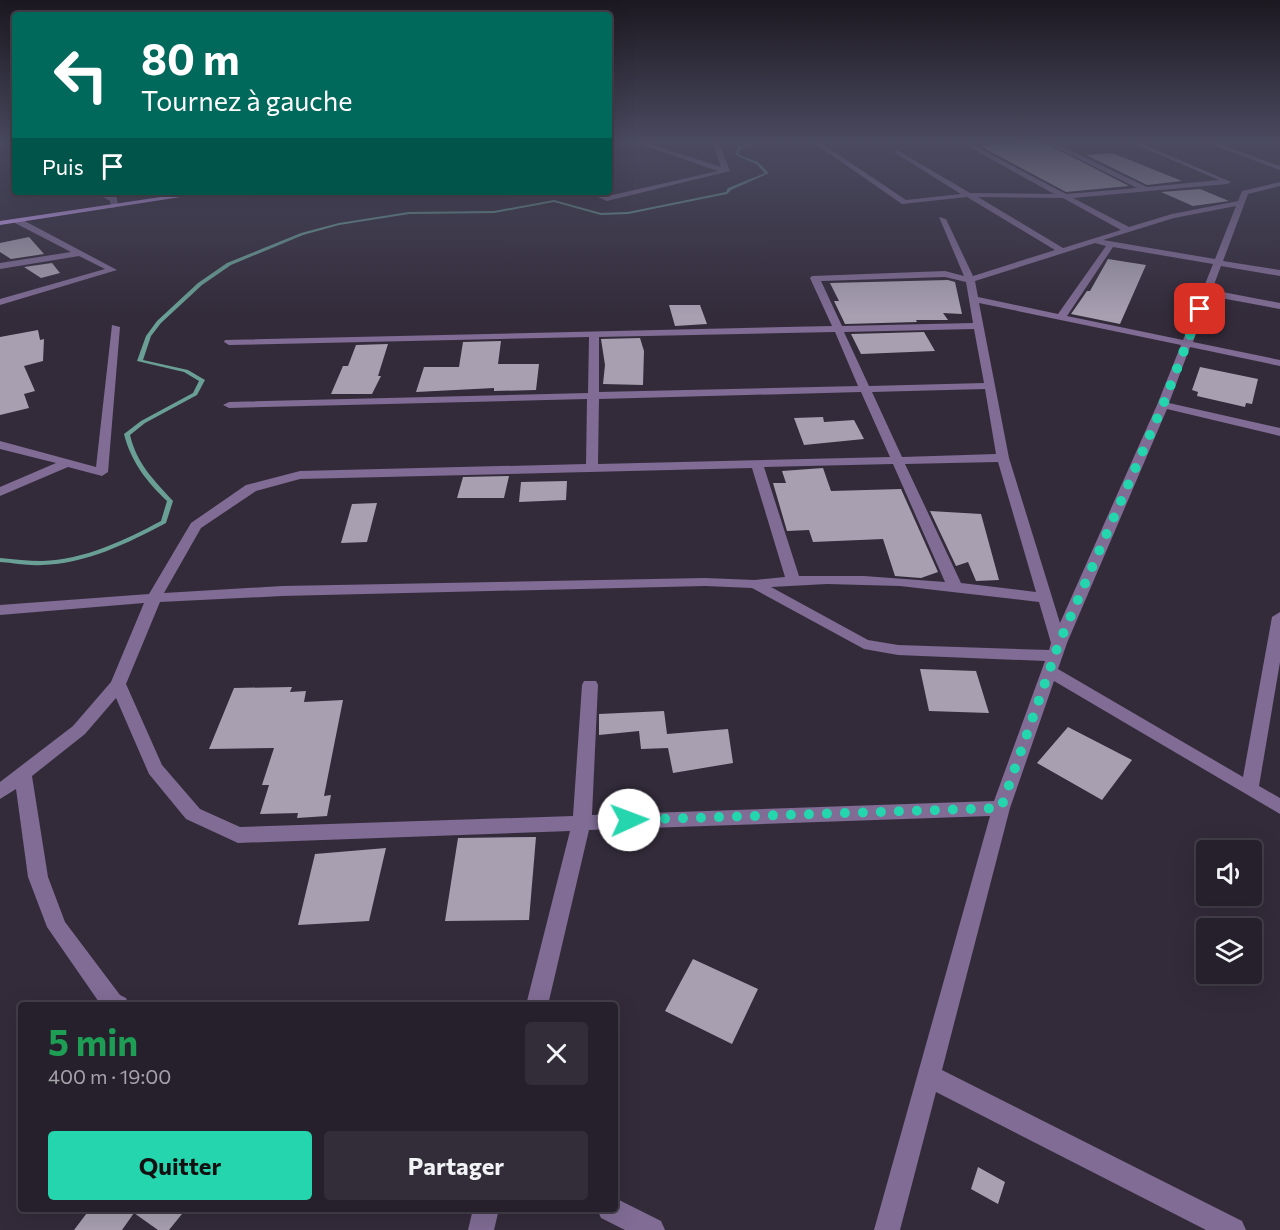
<!DOCTYPE html>
<html lang="fr">
<head>
<meta charset="utf-8">
<style>
  :root { --surface:#26202c; --page:#322d38; --text:#f1f3f6; --muted:#a4a3a9; --line:#423e48; --accent:#24d5ae }
  body { margin:0; font-family:Commissioner,sans-serif; background:var(--page); color:var(--text); height:100vh; display:flex; flex-direction:column; font-size:22px; white-space:nowrap }
  * { box-sizing:border-box; margin:0 }
  p { font-size:20px; color:var(--muted) }
  .icon { flex:none; width:33px; height:33px; fill:none; stroke:currentColor; stroke-width:2; stroke-linecap:round; stroke-linejoin:round }
  .map { position:relative; flex:1; overflow:hidden }
  .side { position:absolute; left:18px; top:1002px; width:600px; height:210px; display:flex; flex-direction:column; background:var(--surface); border-radius:6px; box-shadow:0 6px 24px #0002,0 0 0 2px var(--line) }
  .side>* { flex:none }
  .guide { position:absolute; left:12px; top:12px; width:600px; height:183px; border-radius:6px; box-shadow:0 6px 24px #0002,0 0 0 2px var(--line); background:#00695c; color:#fff; overflow:hidden }
  .buttons { position:absolute; left:1196px; top:840px; display:grid; gap:12px }
  .buttons a { display:grid; place-items:center; width:66px; height:66px; border-radius:6px; background:var(--surface); box-shadow:0 6px 24px #0002,0 0 0 2px var(--line); font-size:30px }
  .pin { position:absolute; display:grid; place-items:center; width:51px; height:51px; color:#fff; margin:-26px; border-radius:12px; box-shadow:0 3px 9px #0006 }
  .me { position:absolute; width:66px; margin:-33px; rotate:88deg; stroke-linejoin:round; filter:drop-shadow(0 0 4px #0008) }
  .turn { display:flex; align-items:center; gap:21px; height:126px; padding:0 30px; font-size:27px }
  .turn .icon { width:78px; height:78px; stroke-width:2.5 }
  .turn b { display:block; font-size:42px; line-height:51px }
  .then { display:flex; align-items:center; height:57px; padding:0 30px; background:#0003; gap:12px; font-size:22px }
  .round { display:grid; place-items:center; flex:none; width:63px; height:63px; border-radius:6px; background:var(--page) }
  .headline { display:flex; align-items:center; justify-content:space-between; height:102px; padding:0 30px }
  h1 { font-size:36px; font-weight:700; line-height:45px; color:#1e9e55 }
  .cta { display:flex; gap:12px; margin-top:auto; padding:12px 30px }
  .cta a { flex:1; height:69px; border-radius:6px; background:var(--accent); color:#111; font-size:24px; font-weight:700; line-height:69px; text-align:center }
  .cta a+a { background:var(--page); color:var(--text) }
  .map>svg:first-child { display:block }
  .lines { fill:none; stroke-linecap:round; stroke-linejoin:round }
  .stream { fill:#699f94; fill-rule:evenodd }
  .building { fill:#a8a0b1 }
  .minor { fill:#806c94; fill-rule:evenodd }
  .major { fill:#d2a7fa; fill-rule:evenodd }
  .route { stroke:#24d5ae; stroke-width:10; stroke-dasharray:0 18 }
</style>
</head>
<body>
<div class="map">
<svg width="1280" height="1230" viewBox="0 0 1280 1230">
  <rect width="100%" height="100%" fill="#332b3a"/>
  <g class="lines">
    <!-- stream -->
    <path class="stream" d="M 757,143 L 762,143 L 740,149 L 739,155 L 758,162 L 769,173 L 731,190 L 727,194 L 628,214 L 601,215 L 554,202 L 494,213 L 409,214 L 339,225 L 303,235 L 231,265 L 202,285 L 161,323 L 151,336 L 143,360 L 188,370 L 205,380 L 197,395 L 145,423 L 130,435 C 137,464 153,479 173,501 L 166,523 C 128,543 86,564 42,565 C 28,566 14,563 0,562 L 0,558 C 14,559 28,561 42,561 C 84,560 125,540 161,521 L 167,501 C 147,482 131,462 124,434 L 141,421 L 193,393 L 199,381 L 184,372 L 137,361 L 146,336 L 157,321 L 198,283 L 227,263 L 301,233 L 339,223 L 409,212 L 494,211 L 554,200 L 601,213 L 628,212 L 726,192 L 728,188 L 765,173 L 756,164 L 735,155 L 738,147 Z"/>
  </g>
  <!-- building -->
  <path class="building" d="M 1017,143 L 1045,143 L 1129,186 L 1066,192 L 980,146 Z
    M 1112,153 L 1130,160 L 1182,181 L 1147,185 L 1086,155 Z
    M 1200,189 L 1229,201 L 1193,206 L 1161,192 Z
    M 29,237 L 44,254 L 11,259 L 0,252 L 0,243 Z
    M 1108,259 L 1146,265 L 1120,324 L 1071,314 L 1087,291 L 1090,291 Z
    M 52,263 L 60,273 L 41,278 L 24,267 Z
    M 948,280 L 955,282 L 962,314 L 943,313 L 948,320 L 916,320 L 917,322 L 845,324 L 834,301 L 839,301 L 830,283 Z
    M 669,305 L 700,305 L 707,324 L 675,326 Z
    M 38,330 L 40,340 L 44,339 L 43,361 L 24,366 L 35,391 L 24,394 L 29,408 L 0,415 L 0,337 Z
    M 924,332 L 935,351 L 861,354 L 851,334 Z
    M 640,338 L 644,351 L 643,385 L 603,384 L 605,365 L 601,339 Z
    M 501,341 L 498,364 L 539,364 L 536,390 L 494,391 L 494,388 L 416,392 L 424,367 L 459,367 L 463,342 Z
    M 388,344 L 378,376 L 381,376 L 372,394 L 331,394 L 343,366 L 348,366 L 356,345 Z
    M 1200,367 L 1258,379 L 1252,404 L 1246,403 L 1245,407 L 1197,396 L 1198,392 L 1192,390 Z
    M 823,417 L 824,422 L 854,420 L 864,439 L 804,445 L 794,418 Z
    M 823,468 L 831,491 L 901,489 L 938,572 L 921,578 L 895,576 L 883,539 L 813,542 L 809,530 L 787,531 L 773,483 L 786,483 L 782,471 Z
    M 509,476 L 504,498 L 457,498 L 463,477 Z
    M 567,481 L 566,500 L 519,502 L 521,482 Z
    M 377,503 L 367,542 L 341,543 L 352,504 Z
    M 930,511 L 981,514 L 999,580 L 976,581 L 968,562 L 956,566 Z
    M 920,669 L 976,671 L 989,713 L 929,711 Z
    M 292,687 L 290,692 L 306,691 L 304,702 L 343,700 L 324,796 L 331,795 L 327,816 L 297,818 L 298,813 L 260,814 L 269,785 L 262,785 L 274,748 L 209,749 L 234,688 Z
    M 664,711 L 667,734 L 728,729 L 733,763 L 673,773 L 668,748 L 641,749 L 639,731 L 599,735 L 599,714 Z
    M 1068,727 L 1132,760 L 1102,800 L 1037,763 Z
    M 536,837 L 529,920 L 445,921 L 458,838 Z
    M 386,848 L 369,921 L 298,925 L 315,854 Z
    M 693,959 L 758,989 L 732,1044 L 665,1011 Z
    M 978,1167 L 1005,1182 L 998,1204 L 971,1189 Z
    M 90,1209 L 186,1209 L 169,1230 L 158,1230 L 134,1213 L 122,1230 L 74,1230 Z"/>
  <g class="lines">
    <!-- minor -->
    <path class="minor" d="M 637,143 L 646,143 L 721,167 L 713,143 L 719,143 L 730,171 L 607,201 L 591,194 L 590,192 L 600,192 L 608,196 L 718,171 Z
      M 814,143 L 821,143 L 906,200 L 961,194 L 895,153 L 897,150 L 970,193 L 1054,194 L 971,148 L 973,145 L 1066,194 L 1137,188 L 1047,143 L 1055,143 L 1147,187 L 1219,180 L 1132,143 L 1140,143 L 1231,182 L 1227,184 L 1073,198 L 1129,227 L 1172,214 L 1238,201 L 1242,191 L 1280,182 L 1280,186 L 1248,194 L 1223,261 L 1280,270 L 1280,276 L 1221,266 L 1212,290 L 1280,303 L 1280,309 L 1210,296 L 1193,342 L 1280,360 L 1280,366 L 1190,347 L 1169,403 L 1280,428 L 1280,436 L 1167,409 L 1067,643 L 1058,669 L 1243,777 L 1272,617 L 1280,612 L 1280,662 L 1259,786 L 1280,798 L 1280,814 L 1054,681 L 1010,808 L 942,1070 L 1242,1221 L 1246,1230 L 1206,1230 L 936,1092 L 900,1230 L 874,1230 L 990,816 L 589,830 L 548,1005 L 526,1005 L 570,831 L 238,843 L 186,819 L 149,774 L 116,698 L 85,734 L 32,776 L 48,877 L 65,922 L 120,995 L 126,998 L 129,1005 L 101,1005 L 47,927 L 28,877 L 16,789 L 0,799 L 0,782 L 73,726 L 111,682 L 144,603 L 0,615 L 0,605 L 149,594 L 191,523 L 246,485 L 300,471 L 586,464 L 587,399 L 229,408 L 223,405 L 229,402 L 588,393 L 589,337 L 229,345 L 224,342 L 225,340 L 832,326 L 810,278 L 812,276 L 945,271 L 964,276 L 939,217 L 946,219 L 973,276 L 1055,250 L 967,197 L 902,204 ZM 978,197 L 1063,198 L 1121,230 L 1063,248 ZM 1236,206 L 1215,259 L 1103,240 L 1174,218 ZM 1095,243 L 1106,246 L 1058,314 L 978,297 L 975,281 ZM 1113,247 L 1213,264 L 1183,340 L 1067,316 ZM 945,277 L 966,282 L 973,323 L 842,326 L 821,281 ZM 979,303 L 1181,345 L 1157,405 L 1060,623 L 1009,458 ZM 974,329 L 984,383 L 869,386 L 844,332 ZM 835,332 L 858,386 L 599,392 L 599,337 ZM 985,389 L 996,454 L 902,457 L 872,392 ZM 861,392 L 890,457 L 598,464 L 599,399 ZM 998,462 L 1036,592 L 961,583 L 905,464 ZM 893,464 L 945,582 L 864,576 L 799,576 L 764,467 ZM 752,468 L 785,577 L 755,580 L 705,578 L 282,586 L 164,593 L 201,528 L 256,491 L 300,479 ZM 827,584 L 900,586 L 1039,602 L 1051,643 L 1049,650 L 898,645 L 868,640 L 771,587 ZM 705,586 L 752,588 L 864,649 L 898,655 L 1045,661 L 994,801 L 592,815 L 598,685 L 596,681 L 584,681 L 582,685 L 573,816 L 240,827 L 200,809 L 162,765 L 126,684 L 160,602 L 282,596 Z
      M 1208,143 L 1216,143 L 1280,166 L 1280,170 Z
      M 95,192 L 105,192 L 117,198 L 118,206 L 111,208 L 110,201 Z
      M 15,219 L 21,219 L 117,270 L 0,305 L 0,299 L 105,269 L 79,256 L 0,269 L 0,263 L 71,252 L 15,223 Z
      M 112,325 L 120,327 L 108,472 L 102,476 L 68,467 L 0,496 L 0,487 L 56,463 L 0,449 L 0,441 L 96,467 Z
      M 615,1198 L 661,1221 L 665,1230 L 625,1230 L 601,1218 L 597,1209 L 615,1209 Z
      M 473,1209 L 499,1209 L 494,1230 L 468,1230 Z"/>
    <!-- major -->
    <path class="major" d="M 194,192 L 213,192 L 0,225 L 0,221 Z"/>
  </g>
  <!-- sky -->
  <linearGradient id="sky" x2="0" y2="1"><stop stop-color="#1c1820"/><stop offset="0.45" stop-color="#4a4a60"/><stop offset="1" stop-color="#4a4a60" stop-opacity="0"/></linearGradient>
  <rect width="1280" height="315" fill="url(#sky)"/>
  <g class="lines">
    <!-- route -->
    <path class="route" d="M 629,820 L 1001,808 L 1059,643 L 1163,405 L 1200,309"/>
  </g>
</svg>
<div class="buttons">
<a><svg class="icon" aria-label="sound" viewBox="0 0 24 24"><path d="M4 9h4l5-4v14l-5-4H4zM17 9q2 3 0 6"/></svg></a>
<a><svg class="icon" aria-label="layers" viewBox="0 0 24 24"><path d="M12 4l9 5-9 5-9-5zM3 14l9 5 9-5"/></svg></a>
</div>
<div class="pin" style="left:1200px;top:309px;background:#d93025"><svg class="icon" aria-label="arrive" viewBox="0 0 24 24"><path d="M6 21V4h12l-3 4 3 4H6"/></svg></div>
<svg class="me" style="left:629px;top:820px" viewBox="-20 -20 40 40"><circle r="19" fill="#fff"/><path d="M0-13L10 11 0 6-10 11z" fill="#24d5ae"/></svg>
<div class="guide">
<div class="turn"><svg class="icon" aria-label="left" viewBox="0 0 24 24"><path d="M17 20v-9H6M10 6l-5 5 5 5"/></svg><div><b>80 m</b>Tournez à gauche</div></div>
<div class="then">Puis<svg class="icon" aria-label="arrive" viewBox="0 0 24 24"><path d="M6 21V4h12l-3 4 3 4H6"/></svg></div>
</div>
<section class="side">
<div class="headline"><div><h1>5 min</h1><p>400 m · 19:00</p></div><a class="round"><svg class="icon" aria-label="close" viewBox="0 0 24 24"><path d="M6 6l12 12M18 6L6 18"/></svg></a></div>
<div class="cta"><a>Quitter</a><a>Partager</a></div>
</section>
</div>
</body>
</html>
